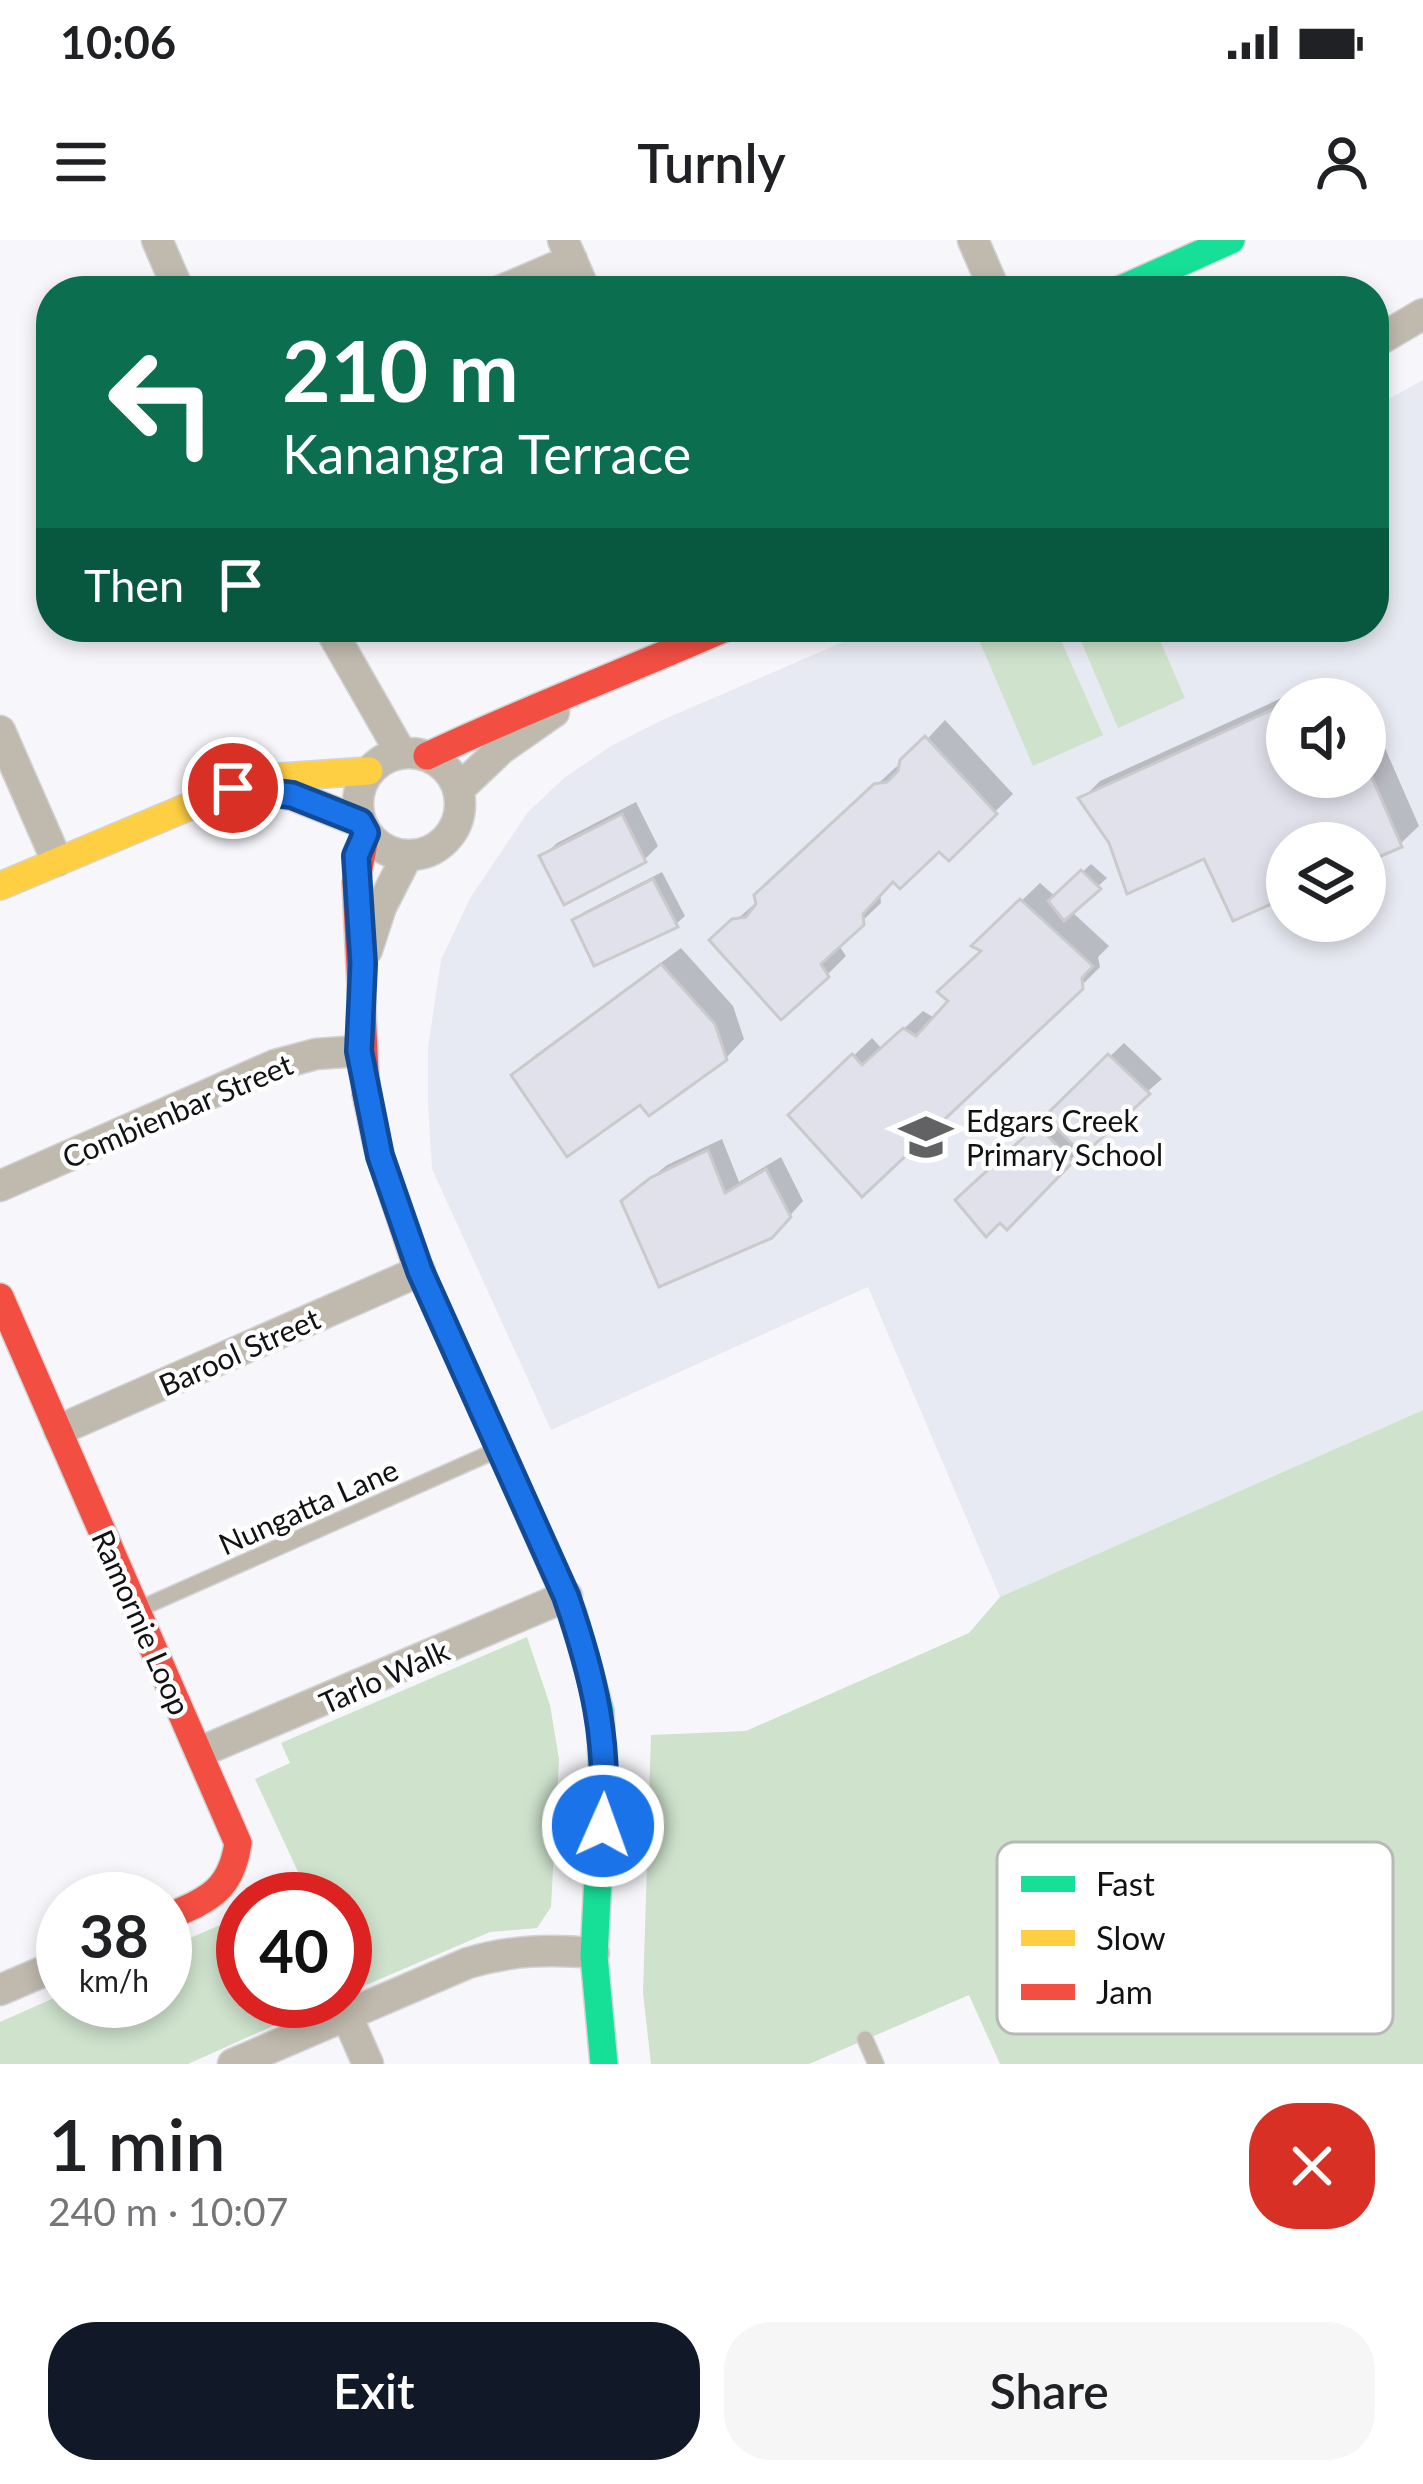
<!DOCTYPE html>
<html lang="en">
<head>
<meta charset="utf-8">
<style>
  :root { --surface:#fff; --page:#f6f6f6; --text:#202124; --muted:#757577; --accent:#111827 }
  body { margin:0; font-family:Lato,sans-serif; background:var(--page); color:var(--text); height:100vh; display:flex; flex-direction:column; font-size:45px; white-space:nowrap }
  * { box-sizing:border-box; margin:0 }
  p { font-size:39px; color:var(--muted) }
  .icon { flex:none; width:66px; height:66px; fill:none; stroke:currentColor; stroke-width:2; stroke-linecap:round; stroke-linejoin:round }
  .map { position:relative; height:1824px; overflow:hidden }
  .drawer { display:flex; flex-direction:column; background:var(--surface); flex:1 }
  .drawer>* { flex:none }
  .top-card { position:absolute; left:36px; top:36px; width:1353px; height:366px; border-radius:48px; box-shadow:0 6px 18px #0003; background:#0b6e4f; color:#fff; overflow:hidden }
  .tools { position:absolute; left:1266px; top:438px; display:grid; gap:24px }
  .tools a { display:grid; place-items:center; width:120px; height:120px; border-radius:50%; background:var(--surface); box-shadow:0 6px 18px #0003; font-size:60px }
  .speed { position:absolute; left:36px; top:1632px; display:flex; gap:24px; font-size:60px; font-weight:700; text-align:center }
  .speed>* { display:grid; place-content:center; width:156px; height:156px; border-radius:50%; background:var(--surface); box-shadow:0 6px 18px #0003; line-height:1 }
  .speed small { font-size:30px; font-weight:400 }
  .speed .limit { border:18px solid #d22; background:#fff; color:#111 }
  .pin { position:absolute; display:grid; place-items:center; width:102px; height:102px; color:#fff; margin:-51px; border:6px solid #fff; border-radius:50%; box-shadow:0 3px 12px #0007 }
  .me { position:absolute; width:132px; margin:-66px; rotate:2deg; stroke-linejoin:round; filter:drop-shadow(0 0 9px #0008) }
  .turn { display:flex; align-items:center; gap:42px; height:252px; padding:0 48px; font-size:54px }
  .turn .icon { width:156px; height:156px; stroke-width:2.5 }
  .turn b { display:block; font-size:84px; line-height:102px }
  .then { display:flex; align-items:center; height:114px; padding:0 48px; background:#0003; gap:24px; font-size:45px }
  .round { display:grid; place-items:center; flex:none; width:126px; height:126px; border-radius:48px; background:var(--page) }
  .headline { display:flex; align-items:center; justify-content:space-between; height:204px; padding:0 48px }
  h1 { font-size:72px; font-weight:600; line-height:90px }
  .cta { display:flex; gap:24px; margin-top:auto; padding:24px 48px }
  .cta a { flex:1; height:138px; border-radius:48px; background:var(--accent); color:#fff; font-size:48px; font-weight:600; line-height:138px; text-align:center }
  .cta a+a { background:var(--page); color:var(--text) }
  .status { display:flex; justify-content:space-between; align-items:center; height:84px; padding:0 60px; background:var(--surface); direction:ltr }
  .status svg { height:33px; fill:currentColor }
  header { display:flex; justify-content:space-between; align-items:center; height:156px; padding:0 48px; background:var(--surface); font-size:54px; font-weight:600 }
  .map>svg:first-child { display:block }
  .built { fill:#e8eaf3; fill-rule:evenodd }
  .green { fill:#cee2cc }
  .shadow { fill:#0003 }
  .building { fill:#e0e1eb; stroke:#cacacd; stroke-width:3 }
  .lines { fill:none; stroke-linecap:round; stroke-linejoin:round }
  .lane-casing { stroke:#d3d3d5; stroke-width:18 }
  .street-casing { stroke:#d3d3d5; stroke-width:33 }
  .fast-casing { stroke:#d3d3d5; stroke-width:30 }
  .slow-casing { stroke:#d3d3d5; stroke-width:30 }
  .jam-casing { stroke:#d3d3d5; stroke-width:30 }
  .lane { stroke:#c0b9ad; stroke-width:15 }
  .street { stroke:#c0b9ad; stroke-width:30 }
  .fast { stroke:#16e098; stroke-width:27 }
  .slow { stroke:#ffcf43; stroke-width:27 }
  .jam { stroke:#f24e42; stroke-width:27 }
  .route-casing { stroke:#114b97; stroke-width:30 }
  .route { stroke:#1a73e8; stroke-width:21 }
  .labels { text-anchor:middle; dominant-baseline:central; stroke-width:9; stroke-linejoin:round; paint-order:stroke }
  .street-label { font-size:30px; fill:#111214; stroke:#fff }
  .poi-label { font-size:30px; fill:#111214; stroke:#fff; text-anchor:start }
  .key { fill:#fff; stroke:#b8b8b8; stroke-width:3 }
  .key-label { font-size:33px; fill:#111214 }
</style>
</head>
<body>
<div class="status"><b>10:06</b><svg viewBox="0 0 49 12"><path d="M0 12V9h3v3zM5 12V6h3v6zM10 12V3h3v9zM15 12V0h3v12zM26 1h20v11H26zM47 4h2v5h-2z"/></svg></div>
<header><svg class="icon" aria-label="menu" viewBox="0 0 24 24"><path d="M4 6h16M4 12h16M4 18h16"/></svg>Turnly<svg class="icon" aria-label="person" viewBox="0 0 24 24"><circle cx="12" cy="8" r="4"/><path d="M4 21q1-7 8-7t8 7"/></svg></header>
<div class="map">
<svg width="1423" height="1824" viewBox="0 0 1423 1824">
  <rect width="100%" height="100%" fill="#f7f7fb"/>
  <!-- built -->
  <path class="built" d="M 1423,140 L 1423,1170 L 1000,1357 L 868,1047 L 551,1190 L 432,929 L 428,865 L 428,807 L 441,720 L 470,658 L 528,572 L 564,538 L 611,506 L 660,481 L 878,387 L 1374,387 L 1374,167 ZM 1287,459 L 1365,459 L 1365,537 L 1287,537 ZM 1287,603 L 1365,603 L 1365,681 L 1287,681 Z"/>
  <!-- green -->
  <path class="green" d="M 988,387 L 1055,387 L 1103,495 L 1033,526 L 976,393 Z
    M 1075,387 L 1154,387 L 1185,458 L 1118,488 Z
    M 1423,1170 L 1423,1824 L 1000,1824 L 969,1755 L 809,1824 L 651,1824 L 643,1753 L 651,1495 L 746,1491 L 969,1393 L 1000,1357 Z
    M 527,1397 L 550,1465 L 559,1519 L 551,1667 L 537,1688 L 490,1692 L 345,1754 L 345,1659 L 280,1659 L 305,1647 L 255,1539 L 290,1523 L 281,1503 Z
    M 243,1675 L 243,1761 L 329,1761 L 188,1824 L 0,1824 L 0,1782 L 63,1754 L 63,1761 L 165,1761 L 165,1709 Z"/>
  <!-- shadow -->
  <path class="shadow" d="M 1308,446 L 1315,459 L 1287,459 L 1287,537 L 1365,537 L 1365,478 L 1371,476 L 1419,586 L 1400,604 L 1365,620 L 1365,603 L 1287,603 L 1287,654 L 1206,615 L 1111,602 L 1082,559 L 1100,541 Z
    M 945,480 L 1013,554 L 949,617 L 939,608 L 893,639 L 880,653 L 881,663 L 838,704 L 846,716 L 827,735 L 713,700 L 758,661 L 777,637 L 896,527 L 902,526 Z
    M 636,562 L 658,606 L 644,620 L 543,616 L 557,603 Z
    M 1091,624 L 1107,638 L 1071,671 L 1109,706 L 1098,717 L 1100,727 L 1081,746 L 792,875 L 872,798 L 882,809 L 923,771 L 936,779 L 985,710 L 993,688 L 1040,643 L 1056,657 Z
    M 662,632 L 685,676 L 676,684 L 575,680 L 584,672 Z
    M 681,708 L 733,766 L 744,799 L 726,818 L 640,861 L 515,835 L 533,817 Z
    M 1124,803 L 1162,839 L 1081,909 L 1007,986 L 973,947 Z
    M 722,899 L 739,942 L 781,917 L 803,961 L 785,981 L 639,948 L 667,925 Z"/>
  <!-- building -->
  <path class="building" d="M 1287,463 L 1287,537 L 1365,537 L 1365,521 L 1402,607 L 1365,623 L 1365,603 L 1287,603 L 1287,657 L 1233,681 L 1204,619 L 1127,654 L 1109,603 L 1078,558 Z
    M 925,496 L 997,574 L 949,621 L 939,612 L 900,649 L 893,642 L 863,674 L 864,685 L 821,724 L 829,737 L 781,780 L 709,700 L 732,679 L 746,677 L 756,664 L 754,655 L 874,544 L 887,542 L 898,531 L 900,520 Z
    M 622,574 L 646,622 L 564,665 L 539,616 Z
    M 1081,630 L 1101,649 L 1064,681 L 1048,661 Z
    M 653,639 L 678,687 L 594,726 L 572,680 Z
    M 1020,659 L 1093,726 L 1082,738 L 1083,749 L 862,957 L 788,875 L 852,814 L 862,825 L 903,788 L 916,796 L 948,761 L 937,752 L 981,711 L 971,706 Z
    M 661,724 L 715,784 L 727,820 L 649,876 L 640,865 L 567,917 L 511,835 Z
    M 1108,814 L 1150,854 L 1083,915 L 1045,876 Z
    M 1037,885 L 1073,922 L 1007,990 L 1000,983 L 986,997 L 955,960 Z
    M 708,910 L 725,953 L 766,929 L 791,977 L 772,998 L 659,1047 L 621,961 L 650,938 Z"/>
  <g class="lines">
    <!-- lane casing -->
    <g class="lane-casing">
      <path id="lane" d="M 139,1369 L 495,1211
        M 865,1799 L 876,1824"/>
    </g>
    <!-- street casing -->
    <g class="street-casing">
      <path id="street" d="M 157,0 L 179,51
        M 563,0 L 585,51
        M 973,0 L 995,51
        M 500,51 L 572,20
        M 1374,103 L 1423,74
        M 329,387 L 401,513
        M 0,491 L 57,621
        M358 564a51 51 0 1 1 102 0a51 51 0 1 1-102 0Z
        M 258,549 L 292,555 L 360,582
        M 459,549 L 501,509 L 554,472
        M 367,710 L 381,667 L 407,616
        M 0,946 L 275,825 L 316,814 L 359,811
        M 59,1190 L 420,1031
        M 200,1512 L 567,1356
        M 0,1750 L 63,1723
        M 346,1774 L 368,1824
        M 233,1824 L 468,1723 C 512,1710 548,1709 594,1713"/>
    </g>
    <!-- fast casing -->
    <g class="fast-casing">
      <path id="fast" d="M 1117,51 L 1231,0
        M 501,1211 L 573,1374 L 600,1471 L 603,1541 L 594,1716 L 604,1824"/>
    </g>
    <!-- slow casing -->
    <g class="slow-casing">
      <path id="slow" d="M 0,646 L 233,548 L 267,538 L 369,531"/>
    </g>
    <!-- jam casing -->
    <g class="jam-casing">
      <path id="jam" d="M 427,516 C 526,469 628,431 728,387
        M 366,593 L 356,643 L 366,854 L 378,909 L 413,1016 L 501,1211
        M 0,1057 L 238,1603 C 231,1652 207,1660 165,1678"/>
    </g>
    <!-- lane -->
    <use href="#lane" class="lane"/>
    <!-- street -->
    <use href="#street" class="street"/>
    <!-- fast -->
    <use href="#fast" class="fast"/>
    <!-- slow -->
    <use href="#slow" class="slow"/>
    <!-- jam -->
    <use href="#jam" class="jam"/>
  </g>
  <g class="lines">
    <!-- route casing -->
    <g class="route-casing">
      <path id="route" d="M 233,548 L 292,555 L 360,582 L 366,593 L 356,616 L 363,724 L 359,811 L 380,916 L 420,1031 L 566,1356 C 594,1437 609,1500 603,1586"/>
    </g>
    <!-- route -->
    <use href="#route" class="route"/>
  </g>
  <!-- icons -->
  <defs>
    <g id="school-bare" transform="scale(4.14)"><path d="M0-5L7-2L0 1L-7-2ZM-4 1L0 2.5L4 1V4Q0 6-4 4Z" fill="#626265" stroke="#fff" stroke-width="2.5" paint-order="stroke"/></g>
  </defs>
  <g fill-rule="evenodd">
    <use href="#school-bare" x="926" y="897"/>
  </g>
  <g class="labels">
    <!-- street labels -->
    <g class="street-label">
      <text transform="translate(177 870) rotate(-23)">Combienbar Street</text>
      <text transform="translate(239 1111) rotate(-24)">Barool Street</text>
      <text transform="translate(308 1266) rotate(-24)">Nungatta Lane</text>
      <text transform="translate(142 1382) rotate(66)">Ramornie Loop</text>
      <text transform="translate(384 1436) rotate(-24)">Tarlo Walk</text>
    </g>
    <!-- poi labels -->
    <g class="poi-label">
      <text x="966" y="880">Edgars Creek<tspan x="966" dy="34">Primary School</tspan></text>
    </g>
  </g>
  <!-- legend -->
  <rect x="997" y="1602" width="396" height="192" rx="18" class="key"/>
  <rect x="1021" y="1636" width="54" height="16" fill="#16e098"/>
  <rect x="1021" y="1690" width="54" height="16" fill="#ffcf43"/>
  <rect x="1021" y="1744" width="54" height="16" fill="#f24e42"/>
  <g class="key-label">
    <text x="1096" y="1656">Fast</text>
    <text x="1096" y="1710">Slow</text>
    <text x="1096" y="1764">Jam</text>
  </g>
</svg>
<div class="tools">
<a><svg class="icon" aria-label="sound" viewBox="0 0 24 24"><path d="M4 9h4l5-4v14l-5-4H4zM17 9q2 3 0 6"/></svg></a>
<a><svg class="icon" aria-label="layers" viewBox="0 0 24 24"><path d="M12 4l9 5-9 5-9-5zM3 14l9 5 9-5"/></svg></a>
</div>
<div class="speed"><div>38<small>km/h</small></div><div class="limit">40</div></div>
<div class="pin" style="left:233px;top:548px;background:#d93025"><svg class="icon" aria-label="arrive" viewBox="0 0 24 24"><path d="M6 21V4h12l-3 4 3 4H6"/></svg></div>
<svg class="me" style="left:603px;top:1586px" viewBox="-20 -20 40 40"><circle r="17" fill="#1a73e8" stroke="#fff" stroke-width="3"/><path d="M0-11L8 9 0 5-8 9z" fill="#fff"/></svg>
<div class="top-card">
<div class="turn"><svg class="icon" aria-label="left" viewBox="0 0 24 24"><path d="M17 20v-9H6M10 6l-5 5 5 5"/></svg><div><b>210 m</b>Kanangra Terrace</div></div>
<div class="then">Then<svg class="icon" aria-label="arrive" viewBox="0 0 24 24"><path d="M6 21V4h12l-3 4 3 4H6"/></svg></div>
</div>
</div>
<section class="drawer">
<div class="headline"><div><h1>1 min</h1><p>240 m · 10:07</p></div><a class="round" style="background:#d93025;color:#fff"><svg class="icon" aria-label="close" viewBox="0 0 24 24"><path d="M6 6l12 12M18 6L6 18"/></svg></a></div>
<div class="cta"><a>Exit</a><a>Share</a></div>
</section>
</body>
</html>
